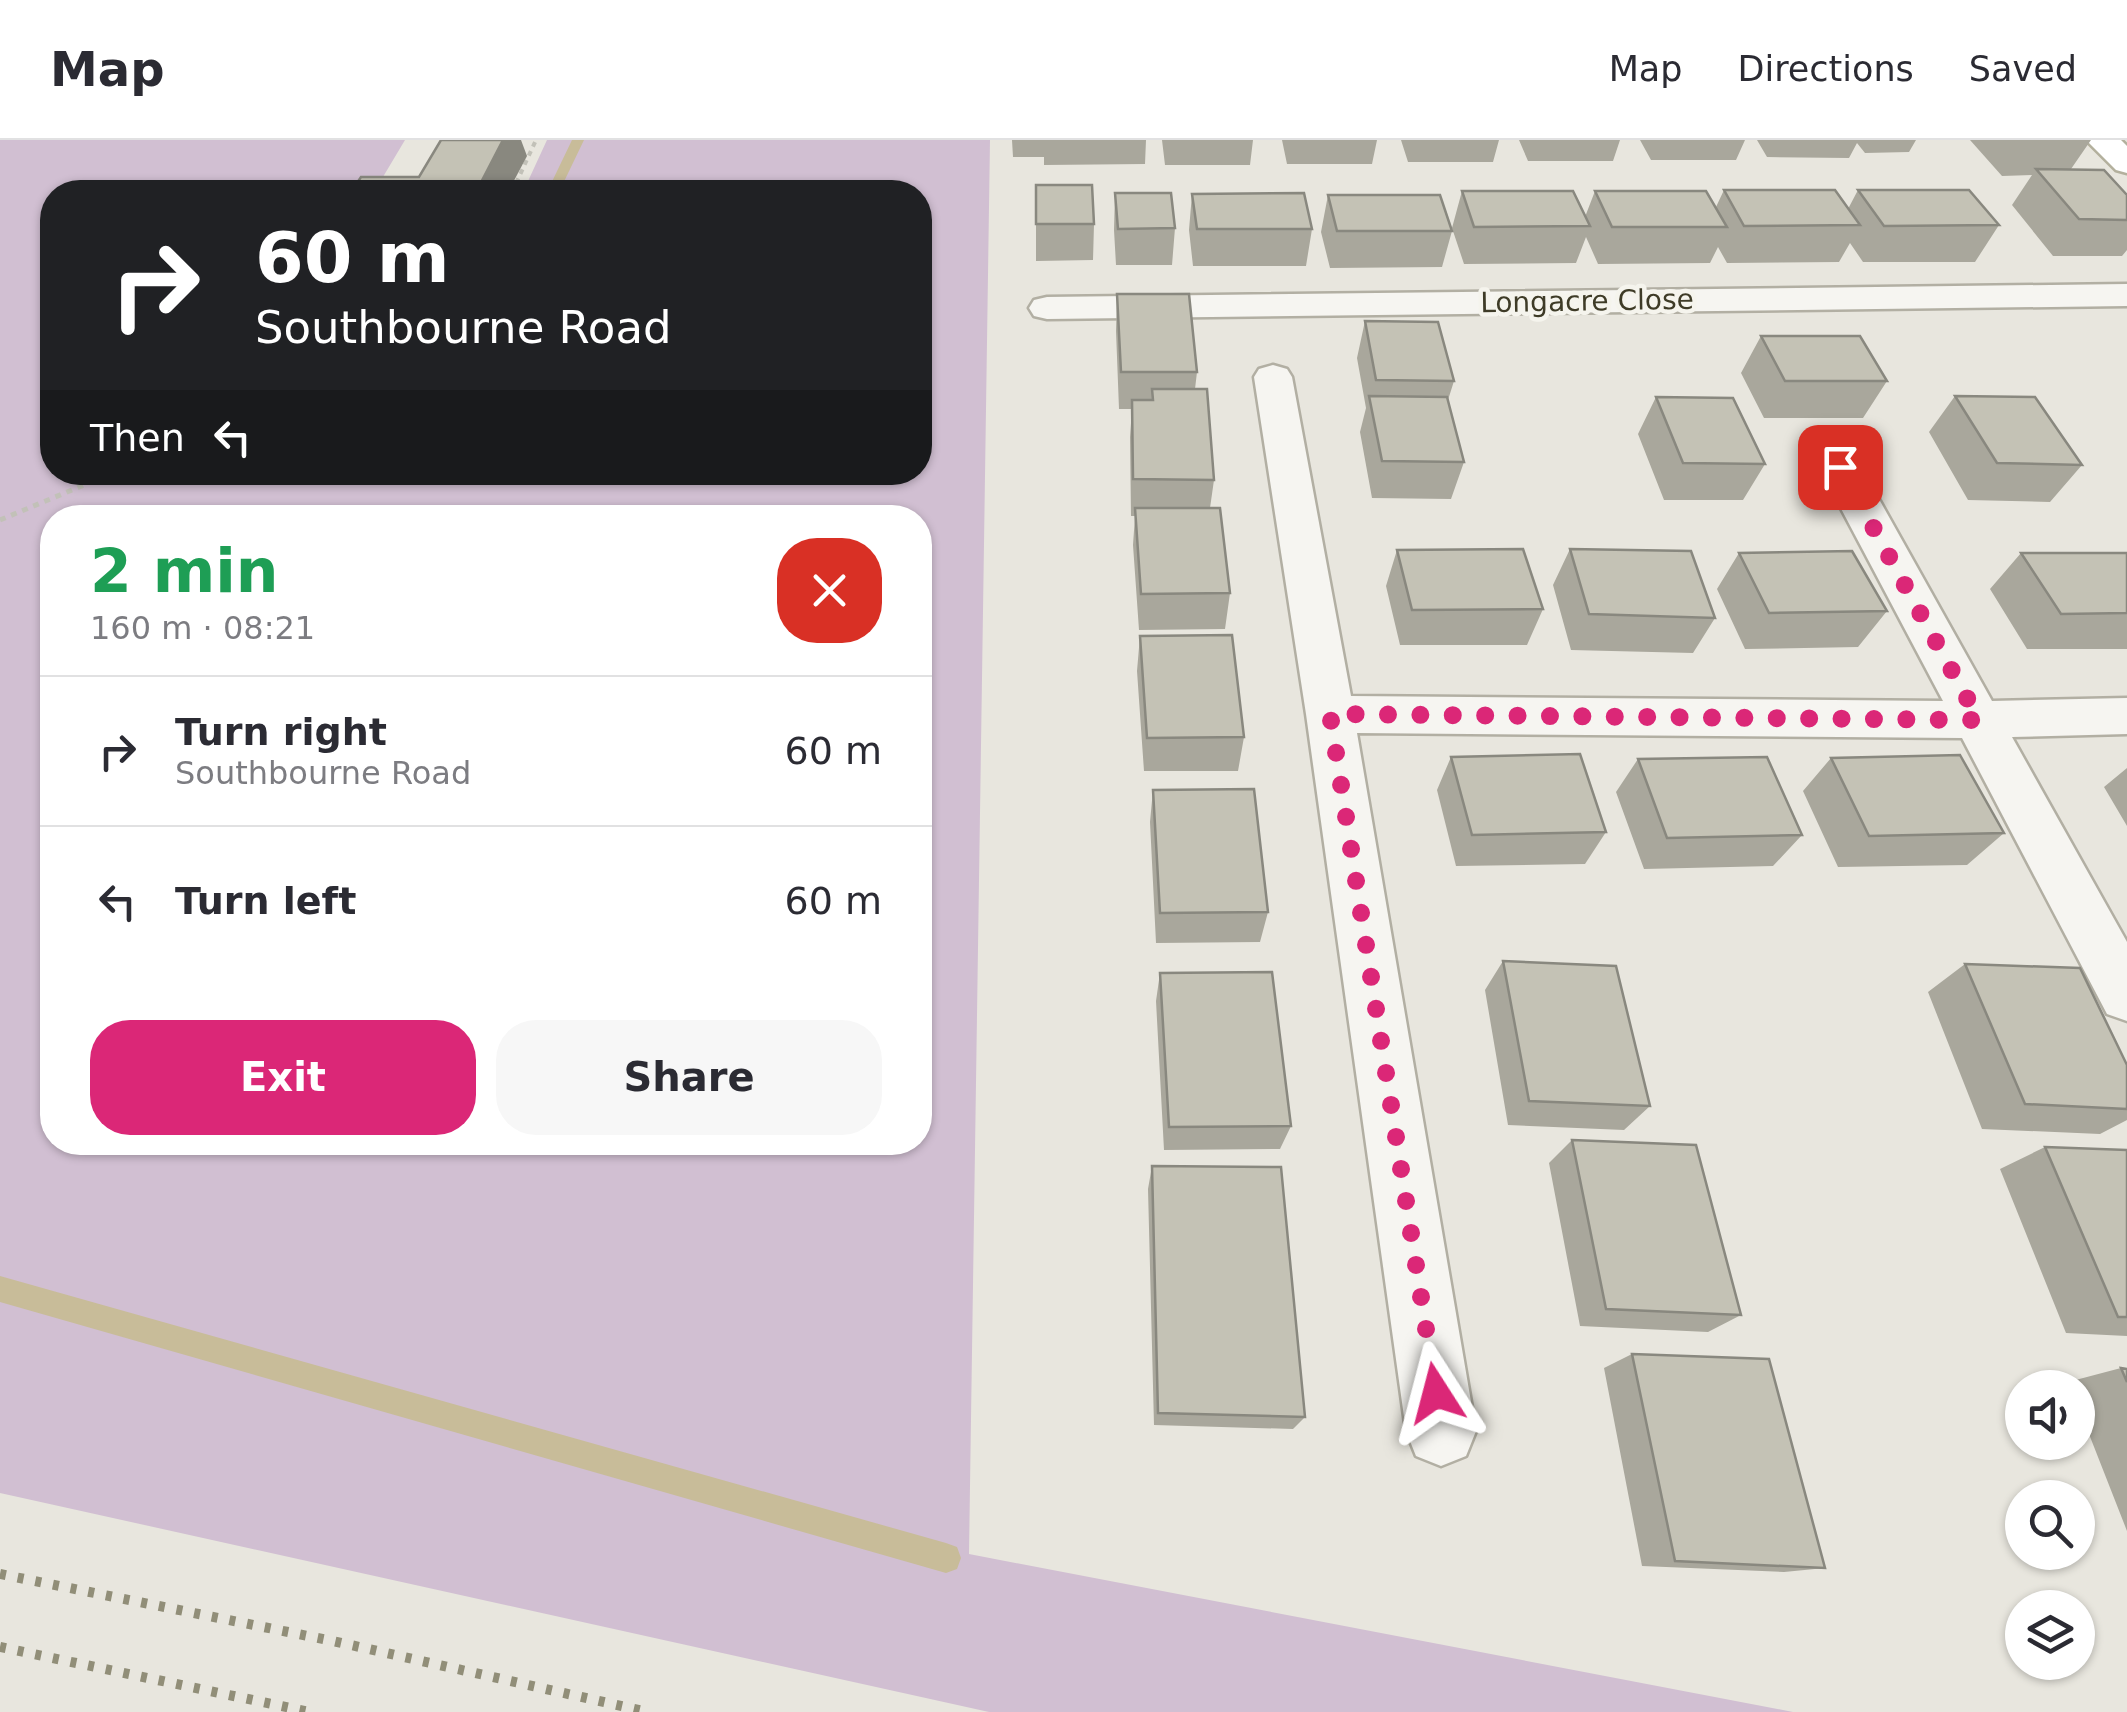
<!DOCTYPE html>
<html lang="en">
<head>
<meta charset="utf-8">
<style>
  :root { --surface:#fff; --page:#f7f7f7; --text:#2b2b33; --muted:#7c7c81; --line:#e1e1e2; --accent:#db2777 }
  body { margin:0; font-family:"DejaVu Sans",sans-serif; background:var(--page); color:var(--text); height:100vh; display:flex; flex-direction:column; font-size:38px; white-space:nowrap }
  * { box-sizing:border-box; margin:0 }
  p { font-size:32px; color:var(--muted) }
  .icon { flex:none; width:55px; height:55px; fill:none; stroke:currentColor; stroke-width:2; stroke-linecap:round; stroke-linejoin:round }
  .map { position:relative; flex:1; overflow:hidden }
  .sheet { position:absolute; left:40px; top:365px; width:892px; height:650px; display:flex; flex-direction:column; background:var(--surface); border-radius:40px; box-shadow:0 2px 8px #0004 }
  .sheet>* { flex:none }
  .banner { position:absolute; left:40px; top:40px; width:892px; height:305px; border-radius:40px; box-shadow:0 2px 8px #0004; background:#202124; color:#fff; overflow:hidden }
  .buttons { position:absolute; left:2005px; top:1230px; display:grid; gap:20px }
  .buttons a { display:grid; place-items:center; width:90px; height:90px; border-radius:50%; background:var(--surface); box-shadow:0 2px 8px #0004; font-size:50px }
  .pin { position:absolute; display:grid; place-items:center; width:85px; height:85px; color:#fff; margin:-42px; border-radius:20px; box-shadow:0 5px 15px #0006 }
  .me { position:absolute; width:110px; margin:-55px; rotate:351deg; stroke-linejoin:round; filter:drop-shadow(0 0 8px #0008) }
  .turn { display:flex; align-items:center; gap:35px; height:210px; padding:0 50px; font-size:45px }
  .turn .icon { width:130px; height:130px; stroke-width:2.5 }
  .turn b { display:block; font-size:70px; line-height:85px }
  .then { display:flex; align-items:center; height:95px; padding:0 50px; background:#0003; gap:20px; font-size:38px }
  .round { display:grid; place-items:center; flex:none; width:105px; height:105px; border-radius:40px; background:var(--page) }
  .summary { display:flex; align-items:center; justify-content:space-between; height:170px; padding:0 50px }
  h1 { font-size:60px; font-weight:600; line-height:75px; color:#1e9e55 }
  .primary-button { display:flex; gap:20px; margin-top:auto; padding:20px 50px }
  .primary-button a { flex:1; height:115px; border-radius:40px; background:var(--accent); color:#fff; font-size:40px; font-weight:600; line-height:115px; text-align:center }
  .primary-button a+a { background:var(--page); color:var(--text) }
  ul { padding:0; list-style:none }
  li { display:flex; align-items:center; gap:30px; height:150px; padding:0 50px; border-top:2px solid var(--line) }
  li div { flex:1 }
  li b { display:block; font-size:38px }
  li em { font-style:normal }
  header { display:flex; align-items:center; gap:60px; box-sizing:border-box; height:140px; padding:0 50px; background:var(--surface); border-bottom:2px solid var(--line) }
  header strong { font-size:48px }
  nav { display:flex; gap:55px; margin-inline-start:auto; font-size:35px }
  .map>svg:first-child { display:block }
  .green { fill:#d1bfd2; fill-rule:evenodd }
  .lines { fill:none; stroke-linecap:round; stroke-linejoin:round }
  .stream { fill:#c8bc99; fill-rule:evenodd }
  .minor-casing { stroke:#b2afa3; stroke-width:5 }
  .primary-casing { stroke:#b3b09d; stroke-width:5 }
  .path-far1 { stroke:#c2c1b8; stroke-width:4; stroke-dasharray:5 5; stroke-linecap:butt }
  .path { stroke:#c2c1b8; stroke-width:5; stroke-dasharray:6 6; stroke-linecap:butt }
  .minor { fill:#f6f5f1; fill-rule:evenodd }
  .primary { fill:#fff; fill-rule:evenodd }
  .rail { stroke:#918e78; stroke-width:10; stroke-dasharray:6 12; stroke-linecap:butt }
  .wall { fill:#a9a79c }
  .shaded-wall { fill:#89887f }
  .building { fill:#c4c2b5; stroke:#89887f; stroke-width:2.5 }
  .route { stroke:#db2777; stroke-width:18; stroke-dasharray:0 32.4 }
  .labels { text-anchor:middle; dominant-baseline:central; stroke-width:9; stroke-linejoin:round; paint-order:stroke }
  .far-street-label { font-size:28px; fill:#3e3b27; stroke:#f5f4ed }
</style>
</head>
<body>
<header>
<strong>Map</strong>
<nav><a>Map</a><a>Directions</a><a>Saved</a></nav>
</header>
<div class="map">
<svg width="2127" height="1572" viewBox="0 0 2127 1572">
  <rect width="100%" height="100%" fill="#e8e6de"/>
  <!-- green -->
  <path class="green" d="M 0,0 L 405,0 L 374,52 L 52,52 L 52,332 L 920,332 L 920,52 L 523,52 L 547,0 L 990,0 L 969,1414 L 1793,1572 L 989,1572 L 0,1353 ZM 52,378 L 920,378 L 920,1002 L 52,1002 Z"/>
  <g class="lines">
    <!-- stream -->
    <path class="stream" d="M 572,0 L 584,0 L 559,52 L 547,52 Z
      M 0,1136 L 946,1403 L 957,1407 L 961,1418 L 957,1429 L 946,1433 L 0,1162 Z"/>
    <!-- minor casing -->
    <g class="minor-casing">
      <path id="minor" d="M 2127,144 L 2127,166 L 1047,179 L 1034,176 L 1029,168 L 1034,160 L 1047,157 Z
        M 1273,225 L 1287,229 L 1292,237 L 1351,556 L 1943,561 L 1819,327 L 1825,318 L 1840,314 L 1855,318 L 1861,327 L 1992,561 L 2127,558 L 2127,594 L 2012,597 L 2127,802 L 2127,881 L 2107,874 L 1962,598 L 1357,593 L 1476,1291 L 1466,1316 L 1441,1326 L 1416,1316 L 1406,1291 L 1306,574 L 1254,237 L 1259,229 Z"/>
    </g>
    <!-- primary casing -->
    <g class="primary-casing">
      <path id="primary" d="M 2086,0 L 2121,0 L 2127,6 L 2127,33 L 2116,30 Z"/>
    </g>
    <!-- path-far1 -->
    <path class="path-far1" d="M 512,52 L 536,0"/>
    <!-- path -->
    <path class="path" d="M 0,380 L 115,332"/>
    <!-- minor -->
    <use href="#minor" class="minor"/>
    <!-- primary -->
    <use href="#primary" class="primary"/>
    <!-- rail -->
    <path class="rail" d="M 0,1434 L 333,1501 L 648,1572
      M 0,1507 L 310,1572"/>
  </g>
  <!-- wall -->
  <path class="wall" d="M 1012,0 L 1146,0 L 1145,24 L 1044,25 L 1044,17 L 1013,17 Z
    M 1162,0 L 1253,0 L 1250,25 L 1165,25 Z
    M 1282,0 L 1377,0 L 1372,24 L 1287,24 Z
    M 1401,0 L 1499,0 L 1493,22 L 1408,22 Z
    M 1519,0 L 1620,0 L 1613,21 L 1528,21 Z
    M 1640,0 L 1745,0 L 1736,20 L 1651,20 Z
    M 1757,0 L 1916,0 L 1909,12 L 1865,13 L 1857,3 L 1849,18 L 1767,17 Z
    M 1970,0 L 2091,0 L 2071,29 L 2127,55 L 2127,110 L 2122,116 L 2053,116 L 2012,65 L 2032,35 L 2002,36 Z
    M 1724,50 L 1848,69 L 1858,50 L 1999,85 L 1975,122 L 1863,122 L 1850,103 L 1839,122 L 1727,123 L 1718,107 L 1710,123 L 1598,124 L 1586,97 L 1576,123 L 1464,124 L 1452,88 L 1462,51 L 1585,77 L 1595,51 L 1716,67 Z
    M 1115,53 L 1175,88 L 1172,125 L 1116,125 L 1114,90 Z
    M 1192,54 L 1312,89 L 1306,126 L 1193,126 L 1189,90 Z
    M 1328,55 L 1452,91 L 1442,127 L 1330,128 L 1321,92 Z
    M 1036,84 L 1094,84 L 1093,120 L 1036,121 Z
    M 1117,154 L 1197,232 L 1195,249 L 1214,340 L 1210,368 L 1230,453 L 1225,489 L 1139,490 L 1133,405 L 1135,376 L 1131,376 L 1130,297 L 1132,269 L 1119,269 L 1116,191 Z
    M 1365,181 L 1454,241 L 1448,260 L 1464,322 L 1451,359 L 1372,358 L 1360,292 L 1366,268 L 1357,218 Z
    M 1761,196 L 1887,241 L 1863,278 L 1764,278 L 1741,233 Z
    M 1955,256 L 2082,325 L 2050,362 L 1968,360 L 1929,292 Z
    M 1656,257 L 1765,324 L 1743,360 L 1664,360 L 1638,294 Z
    M 1570,409 L 1715,478 L 1693,513 L 1571,510 L 1553,445 Z
    M 1397,410 L 1543,469 L 1527,505 L 1400,505 L 1386,446 Z
    M 1739,413 L 1887,471 L 1858,507 L 1745,509 L 1717,449 Z
    M 2021,413 L 2127,413 L 2127,509 L 2027,509 L 1990,449 Z
    M 1140,496 L 1244,597 L 1238,631 L 1144,631 L 1137,531 Z
    M 1451,617 L 1606,692 L 1585,724 L 1456,726 L 1437,650 Z
    M 1831,618 L 2004,693 L 1967,725 L 1838,727 L 1803,651 Z
    M 1638,619 L 1802,695 L 1773,726 L 1644,729 L 1616,652 Z
    M 2127,628 L 2127,686 L 2104,647 Z
    M 1153,650 L 1268,772 L 1260,802 L 1156,803 L 1150,682 Z
    M 1503,821 L 1650,966 L 1624,990 L 1508,985 L 1485,850 Z
    M 1965,824 L 2127,925 L 2127,980 L 2100,994 L 1982,989 L 1928,852 Z
    M 1160,833 L 1291,986 L 1280,1009 L 1164,1010 L 1156,861 Z
    M 1572,1000 L 1741,1175 L 1708,1192 L 1580,1186 L 1549,1023 Z
    M 2045,1007 L 2127,1010 L 2127,1196 L 2066,1193 L 2000,1029 Z
    M 1152,1026 L 1305,1277 L 1293,1289 L 1154,1285 L 1148,1049 Z
    M 1632,1214 L 1825,1428 L 1784,1432 L 1642,1426 L 1604,1228 Z
    M 2121,1228 L 2127,1229 L 2127,1391 L 2078,1266 L 2078,1248 L 2070,1248 L 2068,1242 Z"/>
  <!-- shaded-wall -->
  <path class="shaded-wall" d="M 503,0 L 521,0 L 527,16 L 508,52 L 476,52 Z"/>
  <!-- building -->
  <path class="building" d="M 441,0 L 503,0 L 476,52 L 351,52 L 361,37 L 419,37 Z
    M 2036,29 L 2104,30 L 2127,55 L 2127,80 L 2079,79 Z
    M 1036,45 L 1092,45 L 1094,84 L 1036,84 Z
    M 1724,50 L 1835,50 L 1860,85 L 1744,86 Z
    M 1858,50 L 1969,50 L 1999,85 L 1884,86 Z
    M 1462,51 L 1573,51 L 1590,86 L 1474,87 Z
    M 1595,51 L 1706,51 L 1727,87 L 1612,87 Z
    M 1115,53 L 1171,53 L 1175,88 L 1118,89 Z
    M 1304,53 L 1312,89 L 1197,89 L 1192,54 Z
    M 1328,55 L 1440,55 L 1452,91 L 1337,91 Z
    M 1117,154 L 1189,154 L 1197,232 L 1121,232 Z
    M 1365,181 L 1438,182 L 1454,241 L 1376,240 Z
    M 1761,196 L 1860,196 L 1887,241 L 1785,241 Z
    M 1152,249 L 1207,249 L 1214,340 L 1133,339 L 1132,260 L 1153,260 Z
    M 1369,256 L 1447,257 L 1464,322 L 1382,321 Z
    M 1955,256 L 2035,257 L 2082,325 L 1997,323 Z
    M 1656,257 L 1733,258 L 1765,324 L 1683,323 Z
    M 1135,368 L 1220,368 L 1230,453 L 1141,454 Z
    M 1523,409 L 1543,469 L 1412,470 L 1397,410 Z
    M 1570,409 L 1691,411 L 1715,478 L 1589,474 Z
    M 1852,411 L 1887,471 L 1769,473 L 1739,413 Z
    M 2021,413 L 2127,413 L 2127,473 L 2061,474 Z
    M 1232,495 L 1244,597 L 1147,598 L 1140,496 Z
    M 1580,614 L 1606,692 L 1472,695 L 1451,617 Z
    M 1960,615 L 2004,693 L 1869,696 L 1831,618 Z
    M 1767,617 L 1802,695 L 1667,698 L 1638,619 Z
    M 1254,649 L 1268,772 L 1160,773 L 1153,650 Z
    M 1503,821 L 1616,826 L 1650,966 L 1529,961 Z
    M 1965,824 L 2080,828 L 2127,925 L 2127,969 L 2025,964 Z
    M 1272,832 L 1291,986 L 1169,987 L 1160,833 Z
    M 1572,1000 L 1696,1005 L 1741,1175 L 1606,1169 Z
    M 2045,1007 L 2127,1010 L 2127,1177 L 2118,1177 Z
    M 1152,1026 L 1281,1027 L 1305,1277 L 1158,1273 Z
    M 1632,1214 L 1769,1219 L 1825,1428 L 1675,1421 Z
    M 2121,1228 L 2127,1229 L 2127,1242 Z"/>
  <g class="lines">
    <!-- route -->
    <path class="route" d="M 1436,1253 L 1330,574 L 1979,580 L 1840,327"/>
  </g>
  <g class="labels">
    <!-- far-street labels -->
    <g class="far-street-label">
      <text transform="translate(1587 161) rotate(-1)">Longacre Close</text>
    </g>
  </g>
</svg>
<div class="buttons">
<a><svg class="icon" aria-label="sound" viewBox="0 0 24 24"><path d="M4 9h4l5-4v14l-5-4H4zM17 9q2 3 0 6"/></svg></a>
<a><svg class="icon" aria-label="search" viewBox="0 0 24 24"><circle cx="10" cy="10" r="6"/><path d="M15 15l6 6"/></svg></a>
<a><svg class="icon" aria-label="layers" viewBox="0 0 24 24"><path d="M12 4l9 5-9 5-9-5zM3 14l9 5 9-5"/></svg></a>
</div>
<div class="pin" style="left:1840px;top:327px;background:#d93025"><svg class="icon" aria-label="arrive" viewBox="0 0 24 24"><path d="M6 21V4h12l-3 4 3 4H6"/></svg></div>
<svg class="me" style="left:1436px;top:1253px" viewBox="-20 -20 40 40"><path d="M0-17L14 15 0 8-14 15z" fill="#db2777" stroke="#fff" stroke-width="4"/></svg>
<div class="banner">
<div class="turn"><svg class="icon" aria-label="right" viewBox="0 0 24 24"><path d="M7 20v-9h11M14 6l5 5-5 5"/></svg><div><b>60 m</b>Southbourne Road</div></div>
<div class="then">Then<svg class="icon" aria-label="left" viewBox="0 0 24 24"><path d="M17 20v-9H6M10 6l-5 5 5 5"/></svg></div>
</div>
<section class="sheet">
<div class="summary"><div><h1>2 min</h1><p>160 m · 08:21</p></div><a class="round" style="background:#d93025;color:#fff"><svg class="icon" aria-label="close" viewBox="0 0 24 24"><path d="M6 6l12 12M18 6L6 18"/></svg></a></div>
<ul>
<li><svg class="icon" aria-label="right" viewBox="0 0 24 24"><path d="M7 20v-9h11M14 6l5 5-5 5"/></svg><div><b>Turn right</b><p>Southbourne Road</p></div><em>60 m</em></li>
<li><svg class="icon" aria-label="left" viewBox="0 0 24 24"><path d="M17 20v-9H6M10 6l-5 5 5 5"/></svg><div><b>Turn left</b></div><em>60 m</em></li>
</ul>
<div class="primary-button"><a>Exit</a><a>Share</a></div>
</section>
</div>
</body>
</html>
